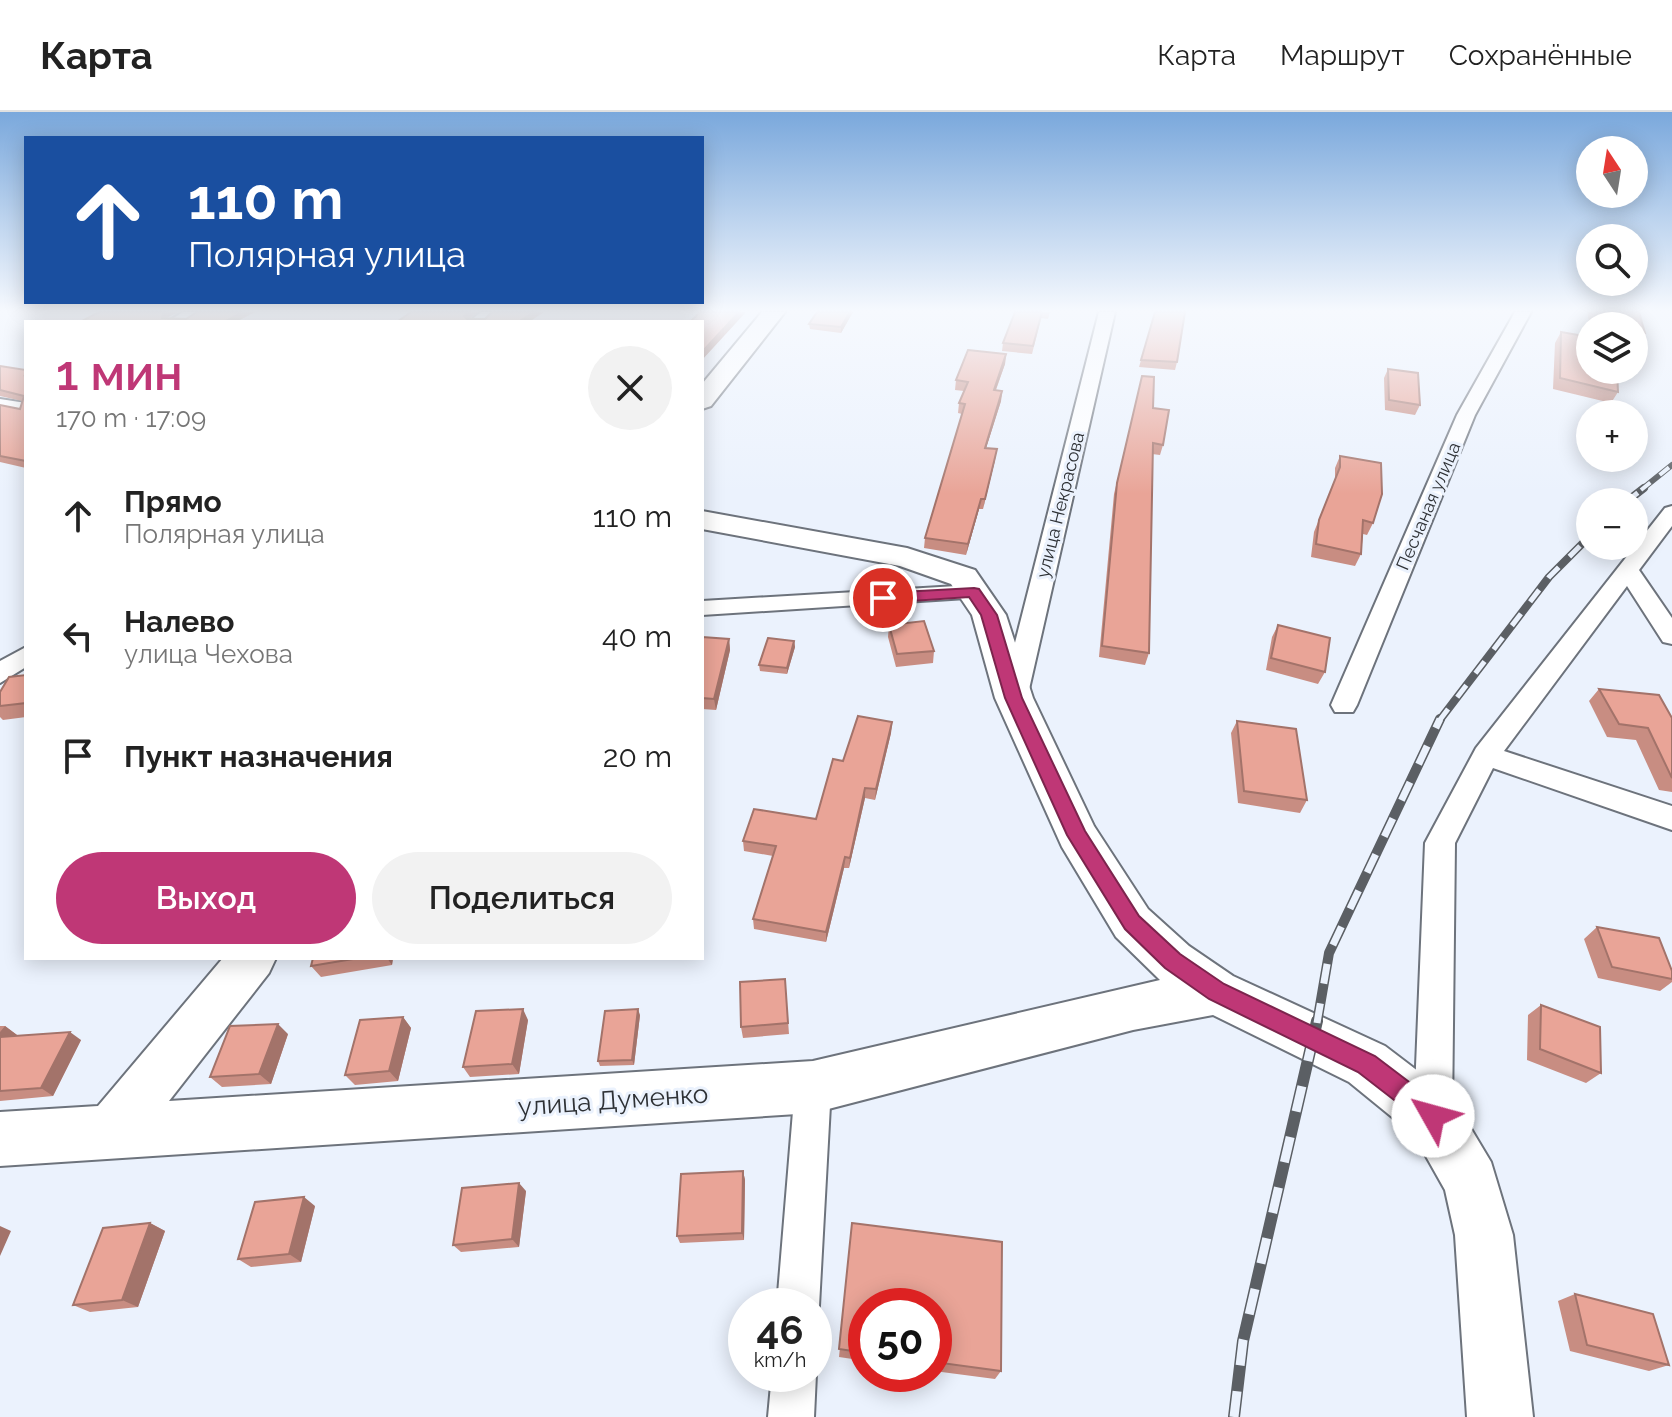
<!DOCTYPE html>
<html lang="ru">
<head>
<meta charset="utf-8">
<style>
  :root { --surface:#fff; --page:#f2f2f2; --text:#222; --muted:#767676; --line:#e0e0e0; --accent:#bf3776 }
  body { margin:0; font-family:Raleway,sans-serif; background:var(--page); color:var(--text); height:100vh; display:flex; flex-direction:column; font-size:30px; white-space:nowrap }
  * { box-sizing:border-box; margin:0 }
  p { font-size:26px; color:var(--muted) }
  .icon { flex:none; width:44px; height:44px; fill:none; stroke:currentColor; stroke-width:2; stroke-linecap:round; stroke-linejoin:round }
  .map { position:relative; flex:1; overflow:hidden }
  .drawer { position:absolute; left:24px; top:208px; width:680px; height:640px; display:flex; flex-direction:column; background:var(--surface); border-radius:0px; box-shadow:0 4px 20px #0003 }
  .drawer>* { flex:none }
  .hud { position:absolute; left:24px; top:24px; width:680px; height:168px; border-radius:0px; box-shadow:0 4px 20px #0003; background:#1a4fa0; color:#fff; overflow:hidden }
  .needle { width:52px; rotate:348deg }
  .tools { position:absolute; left:1576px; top:24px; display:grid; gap:16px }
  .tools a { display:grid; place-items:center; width:72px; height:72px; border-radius:50%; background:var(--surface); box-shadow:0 4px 20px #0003; font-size:40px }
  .speed { position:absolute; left:728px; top:1176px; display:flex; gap:16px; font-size:40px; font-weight:700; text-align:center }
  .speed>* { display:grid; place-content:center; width:104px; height:104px; border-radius:50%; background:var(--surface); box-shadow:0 4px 20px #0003; line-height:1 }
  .speed small { font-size:20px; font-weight:400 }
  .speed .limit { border:12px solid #d22; background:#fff; color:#111 }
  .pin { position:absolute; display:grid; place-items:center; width:68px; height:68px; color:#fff; margin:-34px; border:4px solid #fff; border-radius:50%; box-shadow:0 2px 8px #0007 }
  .me { position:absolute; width:88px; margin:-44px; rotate:308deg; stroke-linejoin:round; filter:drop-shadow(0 0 6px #0008) }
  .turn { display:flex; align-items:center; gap:28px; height:168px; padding:0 32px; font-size:36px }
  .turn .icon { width:104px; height:104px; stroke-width:2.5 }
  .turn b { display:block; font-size:56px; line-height:68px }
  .round { display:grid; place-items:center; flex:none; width:84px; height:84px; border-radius:42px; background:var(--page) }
  .summary { display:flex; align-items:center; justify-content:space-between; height:136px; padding:0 32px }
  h1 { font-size:48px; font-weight:600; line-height:60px; color:var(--accent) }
  .primary-button { display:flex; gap:16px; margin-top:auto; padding:16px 32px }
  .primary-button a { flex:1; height:92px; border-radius:48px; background:var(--accent); color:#fff; font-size:32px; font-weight:600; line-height:92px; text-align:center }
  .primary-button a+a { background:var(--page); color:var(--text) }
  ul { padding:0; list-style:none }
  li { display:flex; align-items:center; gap:24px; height:120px; padding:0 32px }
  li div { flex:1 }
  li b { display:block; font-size:30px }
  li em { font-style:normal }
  header { display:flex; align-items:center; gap:48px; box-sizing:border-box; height:112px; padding:0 40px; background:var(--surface); border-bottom:2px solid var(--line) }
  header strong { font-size:38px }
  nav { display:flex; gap:44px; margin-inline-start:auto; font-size:28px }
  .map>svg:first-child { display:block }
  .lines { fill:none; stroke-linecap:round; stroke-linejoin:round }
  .street-casing { stroke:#6d737c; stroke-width:4 }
  .secondary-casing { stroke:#6d737c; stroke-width:4 }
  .street { fill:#fff; fill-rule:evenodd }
  .secondary { fill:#fff; fill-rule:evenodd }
  .rail-far3-casing { stroke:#5b5f64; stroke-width:6 }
  .rail-far2-casing { stroke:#5b5f64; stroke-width:8 }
  .rail-far1-casing { stroke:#5b5f64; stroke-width:10 }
  .rail-casing { stroke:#5b5f64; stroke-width:12 }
  .rail-far3 { stroke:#ebf2fd; stroke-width:4; stroke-dasharray:12; stroke-linecap:butt }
  .rail-far2 { stroke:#ebf2fd; stroke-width:5; stroke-dasharray:15; stroke-linecap:butt }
  .rail-far1 { stroke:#ebf2fd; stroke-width:7; stroke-dasharray:20; stroke-linecap:butt }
  .rail { stroke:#ebf2fd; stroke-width:9; stroke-dasharray:26; stroke-linecap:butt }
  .wall { fill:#c88d82 }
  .shaded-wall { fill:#a3736a }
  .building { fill:#e9a497; stroke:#a3736a; stroke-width:2 }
  .route { fill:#bf3776; stroke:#7c244d; stroke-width:2 }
  .labels { text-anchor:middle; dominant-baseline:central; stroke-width:6; stroke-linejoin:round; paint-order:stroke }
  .far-street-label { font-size:18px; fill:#2e3135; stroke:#ebf2fd }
  .near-street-label { font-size:26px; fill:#2e3135; stroke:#ebf2fd }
</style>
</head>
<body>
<header>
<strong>Карта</strong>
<nav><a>Карта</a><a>Маршрут</a><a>Сохранённые</a></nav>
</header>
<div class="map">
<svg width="1672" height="1305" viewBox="0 0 1672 1305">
  <rect width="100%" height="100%" fill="#ebf2fd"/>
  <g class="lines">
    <!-- street casing -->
    <g class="street-casing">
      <path id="street" d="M 183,200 L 202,200 L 187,210 L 167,210 Z
        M 481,200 L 499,200 L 487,210 L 469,210 Z
        M 1099,200 L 1115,200 L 1027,586 L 1023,592 L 1005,592 L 1001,586 Z
        M 1515,200 L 1531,200 L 1475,303 L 1357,593 L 1353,600 L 1335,600 L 1331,593 L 1457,303 Z
        M 0,287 L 26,291 L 26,301 L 0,297 Z
        M 1672,394 L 1672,414 L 1639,458 L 1672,506 L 1672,532 L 1663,530 L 1627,474 L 1504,639 L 1672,694 L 1672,718 L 1493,656 L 1455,731 L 1452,1004 L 1446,1017 L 1433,1023 L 1420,1017 L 1414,1004 L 1425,731 L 1476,636 L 1665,396 Z
        M 974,473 L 986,480 L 982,485 L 702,503 L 702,489 Z
        M 26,535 L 26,555 L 0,571 L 0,549 Z
        M 813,957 L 826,962 L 831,975 L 819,1194 L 814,1207 L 814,1194 L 777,1194 L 795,975 L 800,962 Z
        M 814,1256 L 816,1262 L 814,1305 L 768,1305 L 772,1262 L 814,1262 Z"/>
    </g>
    <!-- secondary casing -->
    <g class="secondary-casing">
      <path id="secondary" d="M 762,200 L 785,200 L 711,294 L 702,297 L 702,272 Z
        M 702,399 L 907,436 L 975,458 L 1006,503 L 1033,586 L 1094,714 L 1148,797 L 1189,834 L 1233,864 L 1385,934 L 1452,985 L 1491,1050 L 1513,1123 L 1533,1305 L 1467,1305 L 1455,1123 L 1445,1078 L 1414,1023 L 1349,970 L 1213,903 L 1133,918 L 813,1001 L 0,1054 L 0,1000 L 98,994 L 223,846 L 276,846 L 269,861 L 169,989 L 813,949 L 1160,868 L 1116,825 L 1062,735 L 995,586 L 972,503 L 951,472 L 900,454 L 702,417 Z"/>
    </g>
    <!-- street -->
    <use href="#street" class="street"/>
    <!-- secondary -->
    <use href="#secondary" class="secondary"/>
    <!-- rail-far3 casing -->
    <g class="rail-far3-casing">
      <path id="rail-far3" d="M 1641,378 L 1672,353"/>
    </g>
    <!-- rail-far2 casing -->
    <g class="rail-far2-casing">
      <path id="rail-far2" d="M 1626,390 L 1644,376
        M 1439,609 L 1549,465 L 1590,424"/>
    </g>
    <!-- rail-far1 casing -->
    <g class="rail-far1-casing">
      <path id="rail-far1" d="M 1317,911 L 1329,841 L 1440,607"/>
    </g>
    <!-- rail casing -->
    <g class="rail-casing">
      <path id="rail" d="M 1234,1305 L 1243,1229 L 1317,909"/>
    </g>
    <!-- rail-far3 -->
    <use href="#rail-far3" class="rail-far3"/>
    <!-- rail-far2 -->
    <use href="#rail-far2" class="rail-far2"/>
    <!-- rail-far1 -->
    <use href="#rail-far1" class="rail-far1"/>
    <!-- rail -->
    <use href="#rail" class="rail"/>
  </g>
  <!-- wall -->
  <path class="wall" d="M 817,200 L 853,200 L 841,221 L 810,217 L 809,212 Z
    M 1015,200 L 1050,200 L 1048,207 L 1041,206 L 1032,242 L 1002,239 L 1003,231 Z
    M 1155,200 L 1177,250 L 1175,258 L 1139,255 Z
    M 1587,200 L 1639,200 L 1645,221 L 1638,233 L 1634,232 L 1634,214 L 1590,214 Z
    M 1561,220 L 1618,280 L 1611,291 L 1553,277 L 1555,231 Z
    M 1006,242 L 1005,252 L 996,278 L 1002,279 L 1001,289 L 986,336 L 995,348 L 983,397 L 979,397 L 966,443 L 924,436 L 925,426 L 962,302 L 958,301 L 959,291 L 964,279 L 955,278 L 956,268 Z
    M 0,254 L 26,258 L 26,356 L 0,350 L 0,293 L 20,297 L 22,289 L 0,284 Z
    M 1388,257 L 1420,293 L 1415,303 L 1385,298 L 1384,266 Z
    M 1142,264 L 1153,296 L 1163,333 L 1160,343 L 1152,342 L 1149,541 L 1145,553 L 1099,545 L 1114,382 Z
    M 1340,344 L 1373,411 L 1367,423 L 1363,422 L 1361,442 L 1355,454 L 1311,445 L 1314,420 L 1335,367 L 1335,356 Z
    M 889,513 L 934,539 L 933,551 L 896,555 L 888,525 Z
    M 1278,513 L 1325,560 L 1318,572 L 1266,558 L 1272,525 Z
    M 702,525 L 729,527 L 730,538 L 716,598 L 702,597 Z
    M 794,529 L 795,535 L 787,562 L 760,559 L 759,553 Z
    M 26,563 L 26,605 L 3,608 L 0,605 L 0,580 Z
    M 1599,577 L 1672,606 L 1672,680 L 1659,678 L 1636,628 L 1607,625 L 1589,589 Z
    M 1237,609 L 1307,688 L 1300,701 L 1238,691 L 1231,621 Z
    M 892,610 L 891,621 L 875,688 L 865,686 L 849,756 L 844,756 L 826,830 L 754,817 L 753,807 L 773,744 L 744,739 L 743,729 L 816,707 L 843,649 Z
    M 1597,815 L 1672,859 L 1672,870 L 1660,879 L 1598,866 L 1584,827 Z
    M 313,846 L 393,846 L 392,853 L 321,865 L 311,854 Z
    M 785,867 L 789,922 L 743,926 L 741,915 Z
    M 1541,893 L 1601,961 L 1586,971 L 1527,948 L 1528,903 Z
    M 640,903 L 634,953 L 600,954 L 598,949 Z
    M 403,905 L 411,916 L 398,969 L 355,973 L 345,963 Z
    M 528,908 L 519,962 L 470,965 L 463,955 Z
    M 0,914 L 5,914 L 17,923 L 81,928 L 53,984 L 0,989 Z
    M 288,922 L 271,972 L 222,975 L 210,965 Z
    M 743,1059 L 745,1068 L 744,1128 L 680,1131 L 677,1124 Z
    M 526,1079 L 519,1135 L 461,1140 L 453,1133 Z
    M 315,1094 L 301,1150 L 251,1155 L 238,1147 Z
    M 150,1111 L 165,1119 L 138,1195 L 90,1200 L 73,1193 Z
    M 852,1111 L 1002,1130 L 1001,1259 L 995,1267 L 934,1259 L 934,1194 L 866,1194 L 866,1249 L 839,1245 Z
    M 1575,1182 L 1669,1253 L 1649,1259 L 1570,1239 L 1558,1189 Z"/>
  <!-- shaded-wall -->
  <path class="shaded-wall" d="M 166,200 L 178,200 L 165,207 L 162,206 L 163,202 Z
    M 243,200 L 255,200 L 236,210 L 224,210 Z
    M 469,200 L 478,200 L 466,210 L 464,204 Z
    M 534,200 L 544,200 L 529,210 L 518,210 Z
    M 739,200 L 746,200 L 702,248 L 702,240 Z
    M 850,200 L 853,200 L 841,221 L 841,215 Z
    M 1006,242 L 1005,252 L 992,288 L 994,278 Z
    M 1002,279 L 1001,289 L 983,346 L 985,336 Z
    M 997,337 L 995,348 L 983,397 L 985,387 Z
    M 981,387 L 979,397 L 966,443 L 968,432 Z
    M 729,527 L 730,538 L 716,598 L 714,587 Z
    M 794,529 L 795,535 L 787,562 L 787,556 Z
    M 892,610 L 891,621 L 875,688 L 876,677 Z
    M 865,676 L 865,686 L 849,756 L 850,746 Z
    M 845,745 L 844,756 L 826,830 L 826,820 Z
    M 387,846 L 393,846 L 392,853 Z
    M 523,897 L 528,908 L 519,962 L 512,952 Z
    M 638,897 L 640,903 L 634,953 L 632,948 Z
    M 403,905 L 411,916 L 398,969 L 389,959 Z
    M 278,912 L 288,922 L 271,972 L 259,962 Z
    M 5,914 L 17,923 L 0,927 L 0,920 Z
    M 70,920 L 81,928 L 53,984 L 41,976 Z
    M 743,1059 L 745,1068 L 744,1128 L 742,1121 Z
    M 519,1071 L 526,1079 L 519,1135 L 512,1127 Z
    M 304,1085 L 315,1094 L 301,1150 L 289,1142 Z
    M 150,1111 L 165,1119 L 138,1195 L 122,1188 Z
    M 0,1114 L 11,1119 L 0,1144 Z"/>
  <!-- building -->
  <path class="building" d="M 99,200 L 166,200 L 163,202 L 162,206 L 186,207 L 197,200 L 243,200 L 224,210 L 97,210 L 82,209 Z
    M 411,200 L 469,200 L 464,204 L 467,207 L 485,207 L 492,200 L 534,200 L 518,210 L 397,210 Z
    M 700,200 L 739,200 L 702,240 L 702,210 L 690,210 Z
    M 817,200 L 850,200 L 841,215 L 809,212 Z
    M 1015,200 L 1042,200 L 1033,234 L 1003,231 Z
    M 1155,200 L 1185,200 L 1177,250 L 1141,248 Z
    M 1596,200 L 1639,200 L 1645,221 L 1634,220 L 1634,214 L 1599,214 Z
    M 1561,220 L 1590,225 L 1590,258 L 1617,258 L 1618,280 L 1560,266 Z
    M 968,238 L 1006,242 L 994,278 L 1002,279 L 985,336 L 997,337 L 985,387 L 981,387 L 968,432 L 925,426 L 965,292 L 959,291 L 968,270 L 956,268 Z
    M 0,254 L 26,258 L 26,263 L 24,264 L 26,264 L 26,349 L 0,344 L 0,293 L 20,297 L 24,284 L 0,278 Z
    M 1388,257 L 1418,261 L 1420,293 L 1389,288 Z
    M 1142,264 L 1154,265 L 1153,296 L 1169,298 L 1163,333 L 1153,331 L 1149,541 L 1102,534 L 1117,371 Z
    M 1340,344 L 1381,351 L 1382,382 L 1373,411 L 1363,408 L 1361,442 L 1316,432 L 1319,408 L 1340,355 Z
    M 924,509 L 934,539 L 897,542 L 889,513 Z
    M 1278,513 L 1330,526 L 1325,560 L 1271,546 Z
    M 702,525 L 729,527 L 714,587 L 702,586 Z
    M 768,526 L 794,529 L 787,556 L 759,553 Z
    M 26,563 L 26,591 L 0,594 L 0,580 L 9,565 Z
    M 1599,577 L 1659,583 L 1672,606 L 1672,666 L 1648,616 L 1619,612 Z
    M 858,604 L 892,610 L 876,677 L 865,676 L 850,746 L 845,745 L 826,820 L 753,807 L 776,734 L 743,729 L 754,697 L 816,707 L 833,647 L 843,649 Z
    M 1237,609 L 1296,617 L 1307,688 L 1244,679 Z
    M 1597,815 L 1659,826 L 1672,859 L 1672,867 L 1612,855 Z
    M 313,846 L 359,846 L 311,854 Z
    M 785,867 L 788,911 L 741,915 L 740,870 Z
    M 1541,893 L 1600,915 L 1601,961 L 1540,937 Z
    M 523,897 L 512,952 L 463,955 L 476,899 Z
    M 638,897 L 632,948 L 598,949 L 605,899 Z
    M 403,905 L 389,959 L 345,963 L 360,908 Z
    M 278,912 L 259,962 L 210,965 L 230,914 Z
    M 70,920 L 41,976 L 0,979 L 0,925 Z
    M 743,1059 L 742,1121 L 677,1124 L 681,1062 Z
    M 519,1071 L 512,1127 L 453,1133 L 462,1076 Z
    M 304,1085 L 289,1142 L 238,1147 L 255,1090 Z
    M 150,1111 L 122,1188 L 73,1193 L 103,1116 Z
    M 852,1111 L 1002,1130 L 1001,1259 L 934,1250 L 934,1194 L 866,1194 L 866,1241 L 839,1237 Z
    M 1575,1182 L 1653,1202 L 1669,1253 L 1587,1233 Z"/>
  <!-- sky -->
  <linearGradient id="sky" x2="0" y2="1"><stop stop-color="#7aa8dc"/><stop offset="0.52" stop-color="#f6f9fe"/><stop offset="1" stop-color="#f6f9fe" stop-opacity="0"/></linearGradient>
  <rect width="1672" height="382" fill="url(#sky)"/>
  <!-- route -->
  <path class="route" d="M 974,476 L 979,477 L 997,503 L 1022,586 L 1085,719 L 1139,804 L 1180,842 L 1224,872 L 1375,944 L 1442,995 L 1446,1004 L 1442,1012 L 1433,1016 L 1425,1012 L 1358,960 L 1209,887 L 1165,856 L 1125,817 L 1067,723 L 1005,586 L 981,503 L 969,485 L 883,491 L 875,486 L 883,481 Z"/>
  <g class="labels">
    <!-- far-street labels -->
    <g class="far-street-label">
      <text transform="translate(1060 393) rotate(-76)">улица Некрасова</text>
      <text transform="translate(1428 394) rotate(-67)">Песчаная улица</text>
    </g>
    <!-- near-street labels -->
    <g class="near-street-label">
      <text transform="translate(613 988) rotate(-4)">улица Думенко</text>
    </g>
  </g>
</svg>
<div class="tools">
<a><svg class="needle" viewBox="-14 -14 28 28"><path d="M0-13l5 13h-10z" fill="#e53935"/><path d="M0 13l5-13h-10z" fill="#767676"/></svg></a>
<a><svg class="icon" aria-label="search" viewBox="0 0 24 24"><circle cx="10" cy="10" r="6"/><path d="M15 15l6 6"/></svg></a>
<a><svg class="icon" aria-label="layers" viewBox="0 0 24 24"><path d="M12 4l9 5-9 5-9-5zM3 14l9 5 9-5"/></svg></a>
<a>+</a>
<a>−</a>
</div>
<div class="speed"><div>46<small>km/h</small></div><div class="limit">50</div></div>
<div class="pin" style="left:883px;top:486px;background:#d93025"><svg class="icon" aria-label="arrive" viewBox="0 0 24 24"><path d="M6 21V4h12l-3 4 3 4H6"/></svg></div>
<svg class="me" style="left:1433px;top:1004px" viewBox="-20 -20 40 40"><circle r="19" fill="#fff"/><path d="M0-13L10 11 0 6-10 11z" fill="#bf3776"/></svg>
<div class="hud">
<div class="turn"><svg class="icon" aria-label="ahead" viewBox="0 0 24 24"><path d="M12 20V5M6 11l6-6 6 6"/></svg><div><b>110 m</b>Полярная улица</div></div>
</div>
<section class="drawer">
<div class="summary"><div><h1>1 мин</h1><p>170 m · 17:09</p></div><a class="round"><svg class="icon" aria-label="close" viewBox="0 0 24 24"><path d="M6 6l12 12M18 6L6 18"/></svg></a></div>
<ul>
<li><svg class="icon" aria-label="ahead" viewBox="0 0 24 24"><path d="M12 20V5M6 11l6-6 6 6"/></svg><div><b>Прямо</b><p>Полярная улица</p></div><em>110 m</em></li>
<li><svg class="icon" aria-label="left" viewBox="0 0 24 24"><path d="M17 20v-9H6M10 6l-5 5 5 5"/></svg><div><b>Налево</b><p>улица Чехова</p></div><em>40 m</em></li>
<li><svg class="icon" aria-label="arrive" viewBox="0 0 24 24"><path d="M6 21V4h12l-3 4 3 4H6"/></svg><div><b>Пункт назначения</b></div><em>20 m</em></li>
</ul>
<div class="primary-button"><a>Выход</a><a>Поделиться</a></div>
</section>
</div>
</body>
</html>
